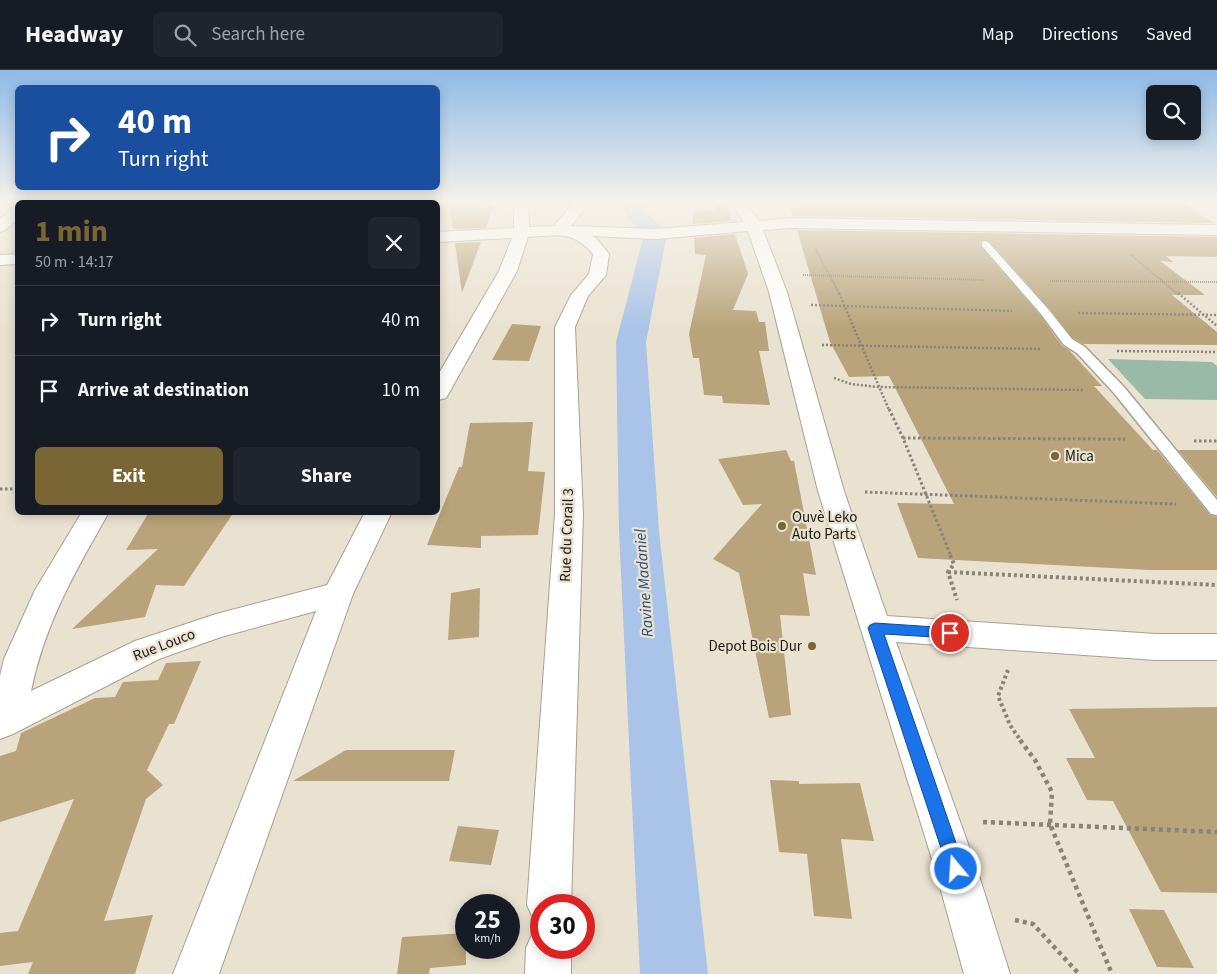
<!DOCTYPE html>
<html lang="en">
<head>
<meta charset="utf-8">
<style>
  :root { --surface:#171b24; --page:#20242c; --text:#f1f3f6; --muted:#9ea1a6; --line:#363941; --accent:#7a6635 }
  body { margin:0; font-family:"Source Sans 3",sans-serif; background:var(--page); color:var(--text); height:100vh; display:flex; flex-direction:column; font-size:19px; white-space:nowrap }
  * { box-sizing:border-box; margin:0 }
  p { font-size:16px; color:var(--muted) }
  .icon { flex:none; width:28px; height:28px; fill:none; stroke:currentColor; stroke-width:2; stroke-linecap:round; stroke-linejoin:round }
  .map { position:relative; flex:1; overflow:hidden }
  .panel { position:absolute; left:15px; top:130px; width:425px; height:315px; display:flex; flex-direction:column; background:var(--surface); border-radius:8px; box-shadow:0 2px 12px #0003 }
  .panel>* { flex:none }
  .top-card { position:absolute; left:15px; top:15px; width:425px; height:105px; border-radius:8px; box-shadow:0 2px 12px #0003; background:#1a4fa0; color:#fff; overflow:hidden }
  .controls { position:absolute; left:1146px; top:15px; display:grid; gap:10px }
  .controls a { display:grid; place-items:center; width:55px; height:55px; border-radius:8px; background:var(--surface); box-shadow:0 2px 12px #0003; font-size:25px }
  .speed { position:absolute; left:455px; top:824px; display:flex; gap:10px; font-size:25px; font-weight:700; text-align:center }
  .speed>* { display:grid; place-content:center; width:65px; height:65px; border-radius:50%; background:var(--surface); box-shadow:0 2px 12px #0003; line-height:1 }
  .speed small { font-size:12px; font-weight:400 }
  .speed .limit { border:8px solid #d22; background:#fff; color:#111 }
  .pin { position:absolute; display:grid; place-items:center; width:42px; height:42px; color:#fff; margin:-21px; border:2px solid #fff; border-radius:50%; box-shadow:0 1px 5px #0007 }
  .me { position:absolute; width:55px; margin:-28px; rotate:342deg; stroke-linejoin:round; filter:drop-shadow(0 0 4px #0008) }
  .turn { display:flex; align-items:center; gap:18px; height:105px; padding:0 20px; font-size:22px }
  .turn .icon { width:65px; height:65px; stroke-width:2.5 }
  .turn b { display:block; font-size:35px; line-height:42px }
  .round { display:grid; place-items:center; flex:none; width:52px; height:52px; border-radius:8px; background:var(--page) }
  .headline { display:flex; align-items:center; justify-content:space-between; height:85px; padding:0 20px }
  h1 { font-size:30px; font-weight:700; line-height:38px; color:var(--accent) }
  .action { display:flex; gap:10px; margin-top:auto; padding:10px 20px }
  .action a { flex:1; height:58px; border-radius:8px; background:var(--accent); color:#fff; font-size:20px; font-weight:700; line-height:58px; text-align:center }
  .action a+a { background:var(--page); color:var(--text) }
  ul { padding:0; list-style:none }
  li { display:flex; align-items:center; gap:15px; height:70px; padding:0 20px; border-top:1px solid var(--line) }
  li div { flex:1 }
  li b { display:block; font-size:19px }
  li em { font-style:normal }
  header { display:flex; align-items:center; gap:30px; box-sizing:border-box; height:70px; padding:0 25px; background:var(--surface); border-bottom:1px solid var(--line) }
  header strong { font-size:24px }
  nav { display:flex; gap:28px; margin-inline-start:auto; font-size:18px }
  .search { width:350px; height:45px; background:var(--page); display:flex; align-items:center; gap:12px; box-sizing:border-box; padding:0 18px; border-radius:8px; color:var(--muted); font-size:19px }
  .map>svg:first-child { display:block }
  .green { fill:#98baa6 }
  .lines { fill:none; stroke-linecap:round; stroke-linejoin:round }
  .canal { fill:#a9c3e9; fill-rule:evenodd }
  .building { fill:#b8a37a }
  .service-casing { stroke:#a8a090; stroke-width:3 }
  .minor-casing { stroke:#a8a090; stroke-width:2 }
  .path-far4 { stroke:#888277; stroke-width:2; stroke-dasharray:1 1; stroke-linecap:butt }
  .path-far3 { stroke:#888277; stroke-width:2.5; stroke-dasharray:2 2; stroke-linecap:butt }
  .path-far2 { stroke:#888277; stroke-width:3; stroke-dasharray:2.5 2.5; stroke-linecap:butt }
  .path-far1 { stroke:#888277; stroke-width:4; stroke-dasharray:3 3; stroke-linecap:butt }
  .path { stroke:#888277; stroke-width:4.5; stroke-dasharray:4 4; stroke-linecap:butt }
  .service { fill:#fff; fill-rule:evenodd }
  .minor { fill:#fff; fill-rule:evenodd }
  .route { fill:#1a73e8; stroke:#114b97 }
  .poi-dot { fill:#7a6635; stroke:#eae2d1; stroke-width:2 }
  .labels { text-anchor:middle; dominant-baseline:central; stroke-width:4.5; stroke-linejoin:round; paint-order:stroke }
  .poi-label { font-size:15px; fill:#1c1913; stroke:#eae2d1; text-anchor:start }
  .street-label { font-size:15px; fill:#1c1913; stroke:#eae2d1 }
  .water-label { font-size:16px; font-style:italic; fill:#2c4d7e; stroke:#eae2d1 }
</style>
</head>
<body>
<header>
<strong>Headway</strong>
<div class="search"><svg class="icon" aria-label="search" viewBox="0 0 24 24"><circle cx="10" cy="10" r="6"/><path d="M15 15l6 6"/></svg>Search here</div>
<nav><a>Map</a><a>Directions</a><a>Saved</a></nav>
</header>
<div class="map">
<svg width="1217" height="904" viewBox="0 0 1217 904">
  <rect width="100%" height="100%" fill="#eae2d1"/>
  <!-- green -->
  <path class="green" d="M 1108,289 L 1212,292 L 1217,296 L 1217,330 L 1145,329 Z"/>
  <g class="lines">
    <!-- canal -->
    <path class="canal" d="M 622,133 L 642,133 L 646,141 L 667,164 L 646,272 L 659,461 L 708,904 L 640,904 L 619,461 L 616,272 L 644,165 L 628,148 Z"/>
  </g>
  <!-- building -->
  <path class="building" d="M 449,133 L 484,133 L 484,135 L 494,135 L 486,158 L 453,159 Z
    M 716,133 L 726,133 L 731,151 L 693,154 L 693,141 L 715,140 Z
    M 798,133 L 1181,133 L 1214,153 L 793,146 L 790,138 L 800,138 Z
    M 797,160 L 1217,167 L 1217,187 L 1166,186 L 1173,192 L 1160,191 L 1205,225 L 1172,225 L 1217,262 L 1217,275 L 1083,274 L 1073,268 L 1050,239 L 989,171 L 984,169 L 980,172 L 981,177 L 1040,245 L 1062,276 L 1069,280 L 1102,316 L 1094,316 L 1153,380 L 1157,380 L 1210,445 L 1217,447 L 1217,500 L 1149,500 L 918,488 L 897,433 L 954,434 L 889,306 L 849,307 L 830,272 Z
    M 735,164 L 748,204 L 733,240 L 756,241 L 759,252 L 765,252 L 769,281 L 759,281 L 770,335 L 723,333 L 722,326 L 704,325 L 699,288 L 693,288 L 689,264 L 706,185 L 695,184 L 694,168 Z
    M 481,172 L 462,223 L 455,173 Z
    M 512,254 L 541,256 L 529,291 L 492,290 Z
    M 533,352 L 528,401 L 545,402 L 538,465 L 481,466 L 481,478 L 427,475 L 459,397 L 462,397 L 470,353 Z
    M 786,380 L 791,391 L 794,391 L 816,505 L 803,503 L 810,546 L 780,545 L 791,645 L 769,648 L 739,503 L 713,489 L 762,434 L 743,435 L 718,389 Z
    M 1178,380 L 1217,380 L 1217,427 Z
    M 185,442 L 234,442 L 184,516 L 156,515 L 145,547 L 72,559 L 158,479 L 126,480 L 148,444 Z
    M 480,518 L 479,567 L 448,570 L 451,523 Z
    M 201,591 L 174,654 L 169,654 L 147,700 L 163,715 L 146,729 L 104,851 L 153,845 L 135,904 L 28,904 L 33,892 L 0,896 L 0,863 L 18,861 L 74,729 L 0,752 L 0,686 L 16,681 L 21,663 L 95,628 L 115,627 L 123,612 L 158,610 L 166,593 Z
    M 1217,637 L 1217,823 L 1161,822 L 1113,731 L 1087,730 L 1066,688 L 1095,688 L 1069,639 Z
    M 346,680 L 455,680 L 449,711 L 293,711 Z
    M 770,710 L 799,711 L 799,714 L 860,713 L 874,771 L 841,769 L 852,849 L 814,846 L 807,784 L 779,782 Z
    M 458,756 L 499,760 L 491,795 L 449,791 Z
    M 1129,839 L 1164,840 L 1194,898 L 1157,897 Z
    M 466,863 L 466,895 L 430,898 L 429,904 L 397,904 L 402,867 Z"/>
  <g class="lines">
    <!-- service casing -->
    <g class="service-casing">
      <path id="service" d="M 985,171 L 988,172 L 1049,240 L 1072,269 L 1085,277 L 1124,317 L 1217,430 L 1217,445 L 1211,444 L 1114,323 L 1077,283 L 1064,275 L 1041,244 L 982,176 L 982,172 Z"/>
    </g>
    <!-- minor casing -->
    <g class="minor-casing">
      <path id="minor" d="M 514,133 L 528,133 L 529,157 L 555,156 L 557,152 L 574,133 L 589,133 L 571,156 L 656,159 L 744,152 L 731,133 L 745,133 L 759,151 L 790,148 L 1217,155 L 1217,165 L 790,158 L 763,160 L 787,222 L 844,421 L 887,546 L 1156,564 L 1217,564 L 1217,590 L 1156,590 L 896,572 L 977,799 L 1010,904 L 964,904 L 935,799 L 818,421 L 769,222 L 748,161 L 656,169 L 592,166 L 596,168 L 609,184 L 606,205 L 588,226 L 575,257 L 583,444 L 571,835 L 541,835 L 541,853 L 534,850 L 527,835 L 555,444 L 555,257 L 571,225 L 589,204 L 593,184 C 573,160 557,165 528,167 L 517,201 L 449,323 L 446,328 L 438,330 L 438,305 L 499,201 L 512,168 L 438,172 L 438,162 L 514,158 Z
        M 18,137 L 18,149 L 5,160 L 0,162 L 0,149 L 13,138 Z
        M 18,184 L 18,194 L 0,195 L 0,185 Z
        M 82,442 L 109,442 C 75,502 45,553 31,621 L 135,571 L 216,544 L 327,515 L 365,442 L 392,442 L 353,524 L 219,904 L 173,904 L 316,541 L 221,567 L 159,589 L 13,664 L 0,669 L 0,606 L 4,589 L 35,520 Z
        M 541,859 L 541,878 L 571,878 L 571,904 L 525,904 L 526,878 L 533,862 Z"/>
    </g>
    <!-- path-far4 -->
    <path class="path-far4" d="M 815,178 L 840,225
      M 1131,185 L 1179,225
      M 803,205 L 984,210
      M 1050,211 L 1217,212"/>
    <!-- path-far3 -->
    <path class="path-far3" d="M 839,223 L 889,340
      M 1178,223 L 1217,256
      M 811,235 L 1012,241
      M 1078,243 L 1217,245
      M 822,275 L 1041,279
      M 1117,281 L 1217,282
      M 834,308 L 851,314 L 878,317 L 1084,320"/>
    <!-- path-far2 -->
    <path class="path-far2" d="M 889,339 L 903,368 L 951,486
      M 903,368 L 1125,369
      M 1194,371 L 1217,371
      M 0,419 L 18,419
      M 865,422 L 1176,434"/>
    <!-- path-far1 -->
    <path class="path-far1" d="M 950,485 L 954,494 L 948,502 L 957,530
      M 948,502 L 1217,515
      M 1008,600 L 998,626 L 1010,655 L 1021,671"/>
    <!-- path -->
    <path class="path" d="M 1020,670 L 1035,690 L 1052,722 L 1050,754 L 1112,904
      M 983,752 L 1217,762
      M 1015,850 L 1033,854 L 1079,904"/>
    <!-- service -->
    <use href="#service" class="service"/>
    <!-- minor -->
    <use href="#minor" class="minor"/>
  </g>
  <!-- sky -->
  <linearGradient id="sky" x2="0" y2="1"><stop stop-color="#8fbae8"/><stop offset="0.51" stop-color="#f6f2ea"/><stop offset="1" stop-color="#f6f2ea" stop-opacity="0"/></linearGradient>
  <rect width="1217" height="259" fill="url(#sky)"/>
  <!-- route -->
  <path class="route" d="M 875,553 L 950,558 L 955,559 L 957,563 L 955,567 L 950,568 L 884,564 L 965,799 L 962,806 L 956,808 L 950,806 L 948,799 L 868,558 L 870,555 Z"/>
  <!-- markers -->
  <g class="poi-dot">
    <circle cx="1055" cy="386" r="5"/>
    <circle cx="782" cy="456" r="5"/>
    <circle cx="812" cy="576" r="5"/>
  </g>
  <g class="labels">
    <!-- poi labels -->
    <g class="poi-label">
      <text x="1065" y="386">Mica</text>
      <text x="792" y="447">Ouvè Leko<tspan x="792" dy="17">Auto Parts</tspan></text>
      <text x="802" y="576" text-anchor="end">Depot Bois Dur</text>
    </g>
    <!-- street labels -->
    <g class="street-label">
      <text transform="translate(567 465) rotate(-88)">Rue du Corail 3</text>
      <text transform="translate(164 575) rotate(-21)">Rue Louco</text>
    </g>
    <!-- water labels -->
    <g class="water-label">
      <text transform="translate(644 513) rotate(-94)">Ravine Madaniel</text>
    </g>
  </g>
</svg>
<div class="controls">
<a><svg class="icon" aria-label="search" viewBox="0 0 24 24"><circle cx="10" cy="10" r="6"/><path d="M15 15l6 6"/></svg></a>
</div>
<div class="speed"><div>25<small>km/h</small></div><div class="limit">30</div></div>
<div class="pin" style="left:950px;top:563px;background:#d93025"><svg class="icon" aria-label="arrive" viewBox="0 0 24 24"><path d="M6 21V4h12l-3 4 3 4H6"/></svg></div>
<svg class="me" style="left:956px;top:799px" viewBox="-20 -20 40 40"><circle r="17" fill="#1a73e8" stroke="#fff" stroke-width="3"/><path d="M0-11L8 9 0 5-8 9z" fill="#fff"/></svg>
<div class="top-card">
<div class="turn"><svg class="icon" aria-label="right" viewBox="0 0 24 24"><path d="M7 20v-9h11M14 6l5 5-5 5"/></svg><div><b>40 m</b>Turn right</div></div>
</div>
<section class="panel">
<div class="headline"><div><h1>1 min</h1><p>50 m · 14:17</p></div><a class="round"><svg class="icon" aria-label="close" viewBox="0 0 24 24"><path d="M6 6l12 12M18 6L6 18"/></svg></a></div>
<ul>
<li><svg class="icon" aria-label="right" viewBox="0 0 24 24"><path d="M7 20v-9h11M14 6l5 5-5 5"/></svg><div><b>Turn right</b></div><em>40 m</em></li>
<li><svg class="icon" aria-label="arrive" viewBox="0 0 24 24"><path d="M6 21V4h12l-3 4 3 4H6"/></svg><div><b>Arrive at destination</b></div><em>10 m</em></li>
</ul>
<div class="action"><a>Exit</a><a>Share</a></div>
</section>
</div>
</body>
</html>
